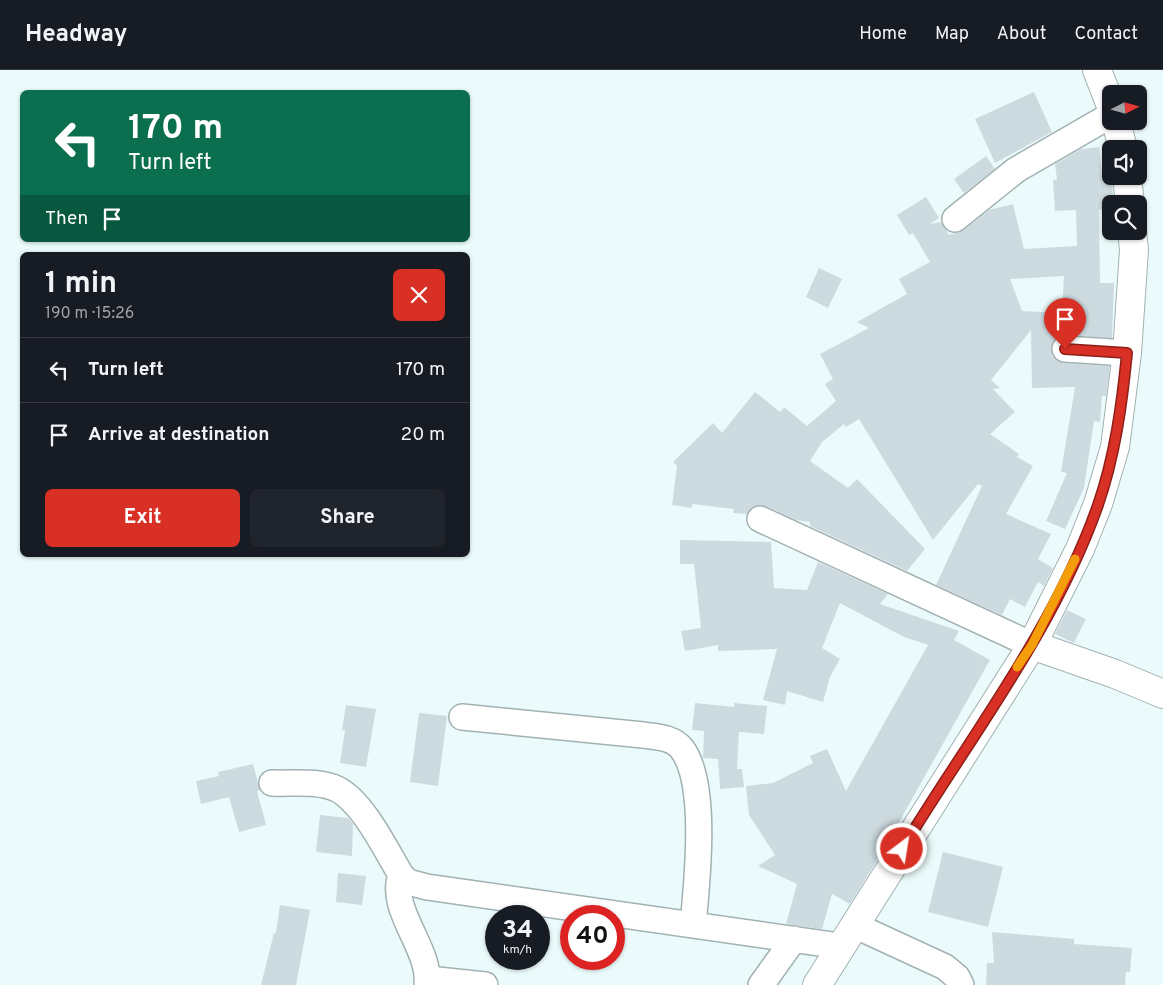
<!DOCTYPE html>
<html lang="en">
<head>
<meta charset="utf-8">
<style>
  :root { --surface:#171b24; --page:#20242c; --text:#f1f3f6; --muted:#9ea1a6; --line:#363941; --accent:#d93025 }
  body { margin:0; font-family:Overpass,sans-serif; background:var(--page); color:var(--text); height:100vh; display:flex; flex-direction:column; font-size:19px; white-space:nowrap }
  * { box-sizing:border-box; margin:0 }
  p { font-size:16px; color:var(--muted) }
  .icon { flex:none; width:28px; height:28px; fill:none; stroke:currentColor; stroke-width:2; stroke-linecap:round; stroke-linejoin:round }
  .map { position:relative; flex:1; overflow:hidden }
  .panel { position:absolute; left:20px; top:182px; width:450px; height:305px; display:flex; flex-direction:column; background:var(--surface); border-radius:8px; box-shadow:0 1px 4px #0004 }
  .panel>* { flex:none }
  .banner { position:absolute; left:20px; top:20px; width:450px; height:152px; border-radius:8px; box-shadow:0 1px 4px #0004; background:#0b6e4f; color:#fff; overflow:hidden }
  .needle { width:32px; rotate:84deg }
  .tools { position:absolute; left:1102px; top:15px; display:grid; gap:10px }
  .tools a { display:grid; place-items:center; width:45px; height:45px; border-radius:8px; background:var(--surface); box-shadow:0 1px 4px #0004; font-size:25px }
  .speed { position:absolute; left:485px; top:835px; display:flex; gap:10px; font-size:25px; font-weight:700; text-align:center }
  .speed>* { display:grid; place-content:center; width:65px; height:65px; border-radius:50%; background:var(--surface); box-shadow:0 1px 4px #0004; line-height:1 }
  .speed small { font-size:12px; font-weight:400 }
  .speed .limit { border:8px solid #d22; background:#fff; color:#111 }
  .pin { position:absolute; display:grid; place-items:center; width:42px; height:42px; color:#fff; margin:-51px -21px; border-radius:50% 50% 50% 0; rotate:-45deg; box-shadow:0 0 5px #0007 }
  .pin .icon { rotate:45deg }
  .me { position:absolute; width:55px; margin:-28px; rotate:31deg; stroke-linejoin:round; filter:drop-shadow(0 0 4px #0008) }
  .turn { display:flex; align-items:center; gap:18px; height:105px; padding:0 25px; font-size:22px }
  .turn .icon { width:65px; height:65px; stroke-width:2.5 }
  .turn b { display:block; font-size:35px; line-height:42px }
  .then { display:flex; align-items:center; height:48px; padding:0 25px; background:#0003; gap:10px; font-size:19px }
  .round { display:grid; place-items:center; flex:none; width:52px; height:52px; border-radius:8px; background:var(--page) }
  .summary { display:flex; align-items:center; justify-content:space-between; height:85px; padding:0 25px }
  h1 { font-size:30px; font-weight:700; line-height:38px }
  .primary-button { display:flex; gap:10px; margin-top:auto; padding:10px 25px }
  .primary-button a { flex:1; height:58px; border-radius:8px; background:var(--accent); color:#fff; font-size:20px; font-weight:700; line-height:58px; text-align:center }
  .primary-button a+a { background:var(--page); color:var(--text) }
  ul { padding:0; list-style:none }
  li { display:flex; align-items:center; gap:15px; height:65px; padding:0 25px; border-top:1px solid var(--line) }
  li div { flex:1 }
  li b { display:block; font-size:19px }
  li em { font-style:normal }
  header { display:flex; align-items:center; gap:30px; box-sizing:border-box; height:70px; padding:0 25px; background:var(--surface); border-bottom:1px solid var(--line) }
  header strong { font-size:24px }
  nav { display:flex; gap:28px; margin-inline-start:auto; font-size:18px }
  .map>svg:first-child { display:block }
  .building { fill:#cddbe0; fill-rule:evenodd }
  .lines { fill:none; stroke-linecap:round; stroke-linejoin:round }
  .street-casing { stroke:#a2b1b1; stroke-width:28 }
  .secondary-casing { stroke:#a2b1b1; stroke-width:30 }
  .street { stroke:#fff; stroke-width:25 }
  .secondary { stroke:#fff; stroke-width:28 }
  .route-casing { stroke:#8d1f18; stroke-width:12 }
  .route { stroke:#d93025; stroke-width:9 }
  .slow { stroke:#f59e0b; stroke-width:9 }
</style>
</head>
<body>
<header>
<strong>Headway</strong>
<nav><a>Home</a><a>Map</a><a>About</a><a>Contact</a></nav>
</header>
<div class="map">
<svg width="1163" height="915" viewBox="0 0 1163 915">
  <rect width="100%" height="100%" fill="#ebfbfb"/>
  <!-- building -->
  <path class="building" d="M 1034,22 L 1052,62 L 995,93 L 975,49 Z
    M 1099,77 L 1102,106 L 1111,105 L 1114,134 L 1111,134 L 1111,138 L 1099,140 L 1100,213 L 1114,213 L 1112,268 L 1065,265 L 1058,266 L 1051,278 L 1052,286 L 1064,293 L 1110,296 L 1106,326 L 1102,326 L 1100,352 L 1094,351 L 1084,418 L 1065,459 L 1046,451 L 1067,403 L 1061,402 L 1075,317 L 1032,318 L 1031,260 L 991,310 L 1000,318 L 993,319 L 1015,342 L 990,364 L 1019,384 L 1017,387 L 1033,396 L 1006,444 L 1051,464 L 1038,489 L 1053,498 L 1044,516 L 1038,512 L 1025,537 L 1010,529 L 1002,545 L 936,515 L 982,416 L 978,414 L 933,470 L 859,349 L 846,357 L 844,354 L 822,372 L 810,391 L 848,418 L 857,409 L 925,479 L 907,501 L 810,456 L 810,452 L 796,450 L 766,436 L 752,437 L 747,444 L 733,443 L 734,439 L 692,434 L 692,438 L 672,435 L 677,396 L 673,392 L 713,353 L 722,363 L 755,322 L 780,342 L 784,337 L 807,356 L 836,331 L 825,314 L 833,309 L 820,284 L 869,258 L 857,252 L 907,224 L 899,209 L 930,192 L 913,163 L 909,165 L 897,145 L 926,127 L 939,148 L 930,154 L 941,152 L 949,165 L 964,160 L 989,140 L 1013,134 L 1024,179 L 1077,176 L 1076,140 L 1055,141 L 1053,110 L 1057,110 L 1055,94 L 1081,79 ZM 1064,206 L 1062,243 L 1022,241 L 1010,209 Z
    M 986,86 L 995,99 L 964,123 L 954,109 Z
    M 819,198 L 842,209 L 828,238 L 806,227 Z
    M 680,470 L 771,472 L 774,518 L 807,520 L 818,492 L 888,524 L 880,534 L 959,561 L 954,570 L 990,590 L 884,779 L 850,834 L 832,824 L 822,859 L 786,854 L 797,814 L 758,796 L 775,785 L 749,745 L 746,716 L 773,713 L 813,693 L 810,686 L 827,679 L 846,721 L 928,575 L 904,567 L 840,533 L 822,578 L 840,589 L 830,607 L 823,632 L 787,621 L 785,635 L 763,630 L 777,579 L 718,581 L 718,575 L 685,581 L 681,561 L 701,558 L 694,494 L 680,494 Z
    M 1067,540 L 1086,549 L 1074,573 L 1055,564 Z
    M 695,633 L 734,637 L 734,633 L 767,636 L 764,664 L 739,662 L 737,699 L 742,699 L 744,717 L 720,719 L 718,689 L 703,688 L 704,661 L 692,660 Z
    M 346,635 L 376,639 L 366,697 L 340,693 L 345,660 L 342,660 Z
    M 419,643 L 447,646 L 438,716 L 410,712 Z
    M 253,694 L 260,720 L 257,721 L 266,755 L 239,762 L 229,727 L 201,734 L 196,711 L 219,706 L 218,702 Z
    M 320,745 L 348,748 L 353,754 L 352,786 L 316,782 Z
    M 943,782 L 1003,797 L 988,857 L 928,842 Z
    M 338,803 L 366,806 L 362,835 L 336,832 Z
    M 280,835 L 310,840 L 296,915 L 261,915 L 274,863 L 276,863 Z
    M 992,862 L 1074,869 L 1074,874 L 1132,878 L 1130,902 L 1126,902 L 1125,915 L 986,915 L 987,893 L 994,893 Z"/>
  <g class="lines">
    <!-- street casing -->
    <g class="street-casing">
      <path id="street" d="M 955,149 L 1016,100 L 1111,45
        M 1065,279 L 1127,283
        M 760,449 L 1032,575
        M 462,647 L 643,665 C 656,667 673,667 682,679 C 708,713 697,812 693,855
        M 272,713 C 291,714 319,710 337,719 C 363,732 386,780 401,805 L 408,812 L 427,817 L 840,876
        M 401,805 C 388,840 431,878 427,915
        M 854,855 L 945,897 L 957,907 L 961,915
        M 428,909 L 485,915
        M 761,915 L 794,869"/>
    </g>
    <!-- secondary casing -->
    <g class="secondary-casing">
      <path id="secondary" d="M 1097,0 L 1111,36
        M 1116,51 L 1123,79
        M 1127,106 L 1130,134
        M 1032,575 L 1115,604 L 1163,624
        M 817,915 L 1032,575 L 1080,479 L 1098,434 L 1115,377 L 1127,283 L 1134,180 L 1132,161"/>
    </g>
    <!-- street -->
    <use href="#street" class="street"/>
    <!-- secondary -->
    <use href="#secondary" class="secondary"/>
  </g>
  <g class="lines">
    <!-- route casing -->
    <g class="route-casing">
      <path id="route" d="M 902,779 C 970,667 1054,560 1098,435 C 1115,386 1122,334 1127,283 L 1065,279"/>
    </g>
    <!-- route -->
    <use href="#route" class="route"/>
    <!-- slow -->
    <path class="slow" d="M 1017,597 L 1032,575 L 1075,489"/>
  </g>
</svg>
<div class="tools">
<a><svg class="needle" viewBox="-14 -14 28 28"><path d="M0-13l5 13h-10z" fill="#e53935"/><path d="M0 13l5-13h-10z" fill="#9ea1a6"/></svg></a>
<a><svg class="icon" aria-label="sound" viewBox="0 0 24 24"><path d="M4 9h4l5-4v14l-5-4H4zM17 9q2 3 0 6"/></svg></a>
<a><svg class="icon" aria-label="search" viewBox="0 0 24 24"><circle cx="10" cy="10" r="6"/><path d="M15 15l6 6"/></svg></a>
</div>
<div class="speed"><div>34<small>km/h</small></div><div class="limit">40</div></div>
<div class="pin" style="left:1065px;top:279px;background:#d93025"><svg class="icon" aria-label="arrive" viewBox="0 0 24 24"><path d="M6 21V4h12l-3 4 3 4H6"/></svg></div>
<svg class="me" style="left:902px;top:779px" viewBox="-20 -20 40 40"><circle r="17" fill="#d93025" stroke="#fff" stroke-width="3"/><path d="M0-11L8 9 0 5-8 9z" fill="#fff"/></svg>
<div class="banner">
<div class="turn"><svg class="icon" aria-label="left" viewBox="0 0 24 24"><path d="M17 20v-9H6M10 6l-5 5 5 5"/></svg><div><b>170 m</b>Turn left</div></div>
<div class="then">Then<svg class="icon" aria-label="arrive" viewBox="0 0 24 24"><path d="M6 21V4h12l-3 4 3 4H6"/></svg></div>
</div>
<section class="panel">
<div class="summary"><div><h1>1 min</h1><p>190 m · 15:26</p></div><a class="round" style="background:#d93025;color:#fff"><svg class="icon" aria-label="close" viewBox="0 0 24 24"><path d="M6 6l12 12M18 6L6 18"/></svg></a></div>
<ul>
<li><svg class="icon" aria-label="left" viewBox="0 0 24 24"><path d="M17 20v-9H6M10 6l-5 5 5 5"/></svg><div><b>Turn left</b></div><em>170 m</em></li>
<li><svg class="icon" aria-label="arrive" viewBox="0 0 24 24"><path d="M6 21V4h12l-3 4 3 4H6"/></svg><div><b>Arrive at destination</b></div><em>20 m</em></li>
</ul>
<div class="primary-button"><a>Exit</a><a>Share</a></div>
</section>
</div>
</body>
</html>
